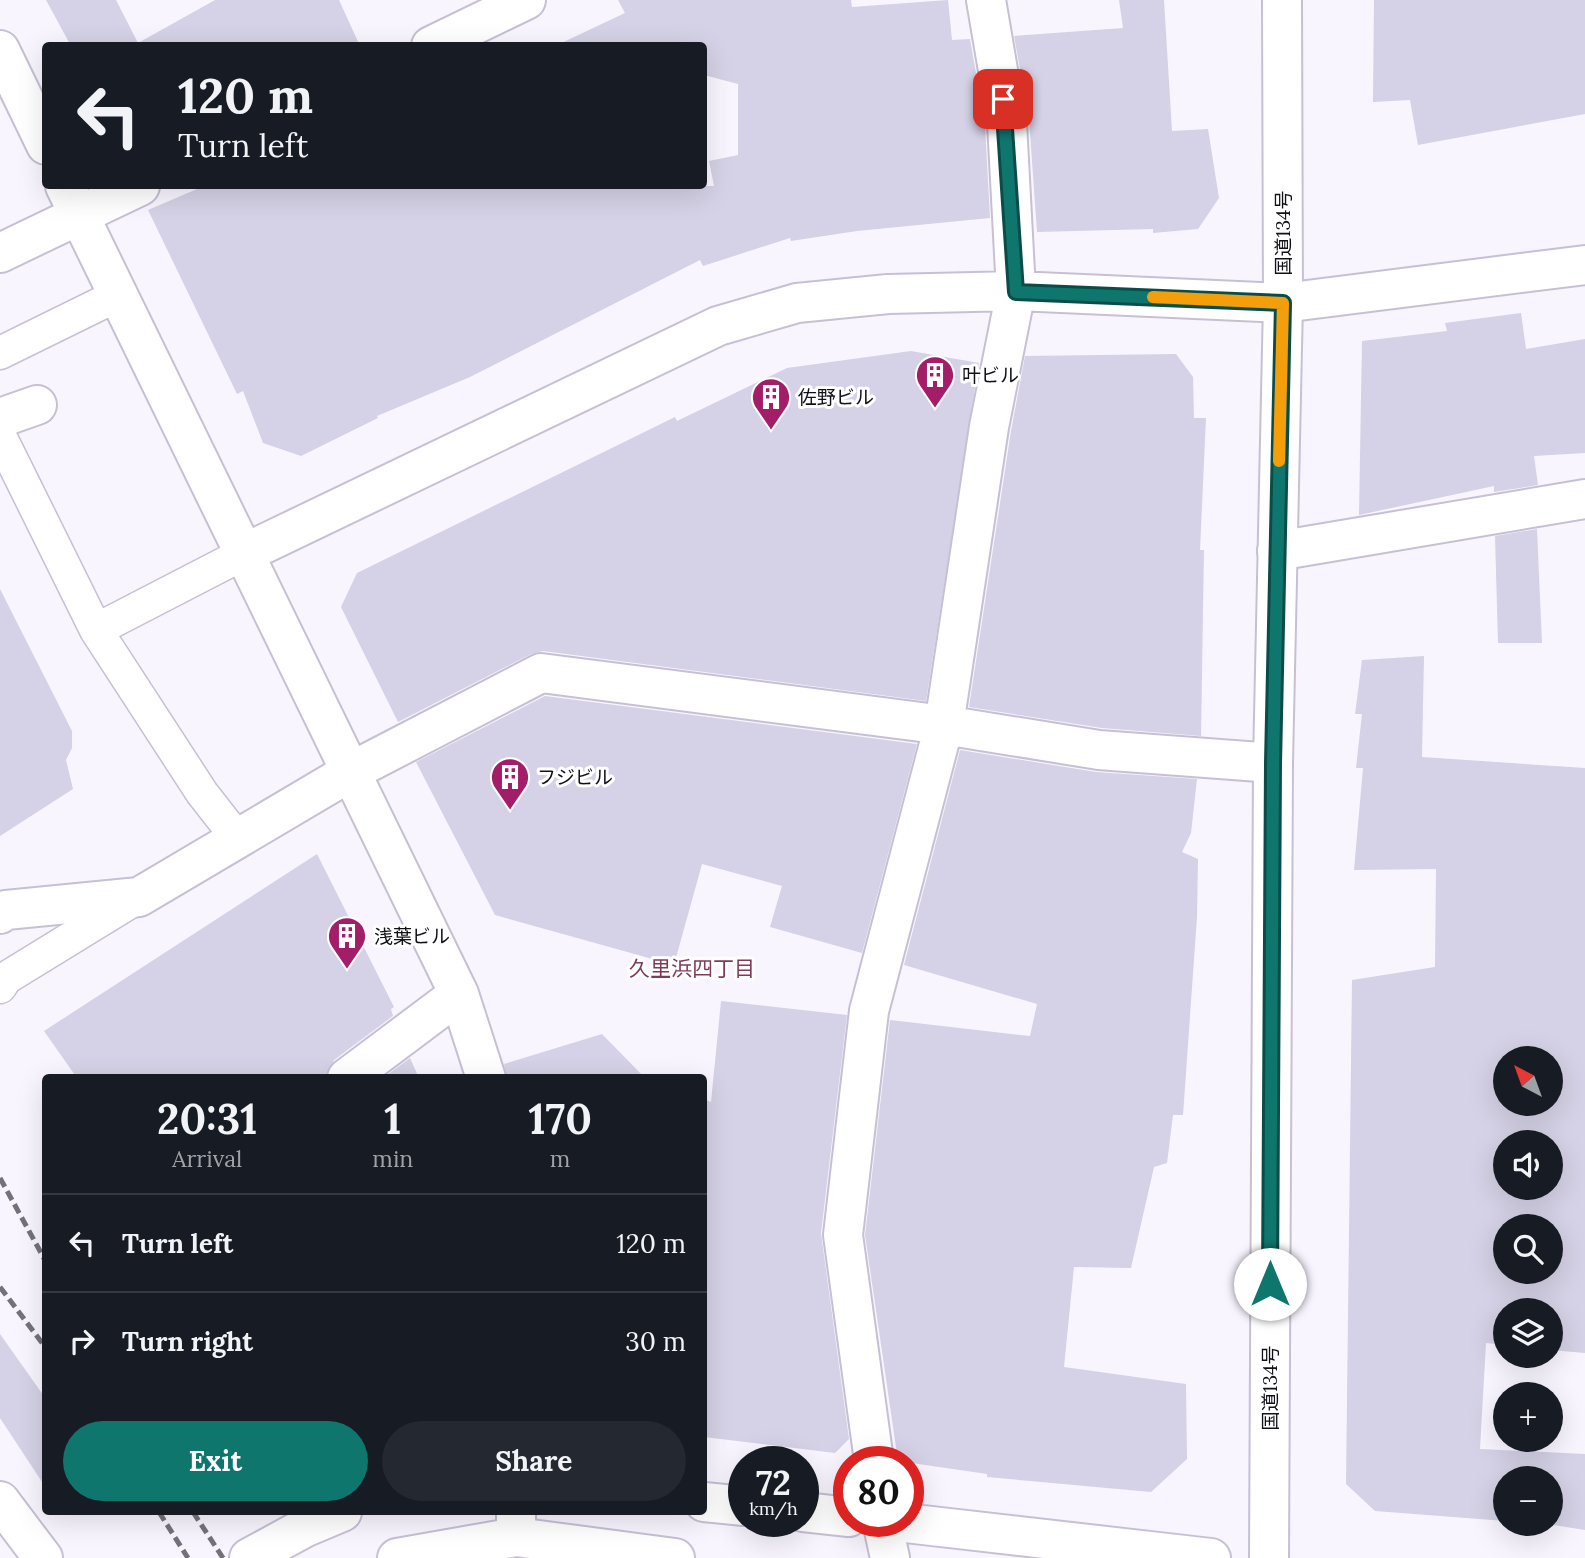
<!DOCTYPE html>
<html lang="en">
<head>
<meta charset="utf-8">
<style>
  :root { --surface:#171b24; --page:#242831; --text:#f1f3f6; --muted:#9ea1a6; --line:#363941; --accent:#0f766e }
  body { margin:0; font-family:Lora,"Noto Sans JP",serif; background:var(--page); color:var(--text); height:100vh; display:flex; flex-direction:column; font-size:26px; white-space:nowrap }
  * { box-sizing:border-box; margin:0 }
  p { font-size:23px; color:var(--muted) }
  .icon { flex:none; width:38px; height:38px; fill:none; stroke:currentColor; stroke-width:2; stroke-linecap:round; stroke-linejoin:round }
  .map { position:relative; flex:1; overflow:hidden }
  .panel { position:absolute; left:42px; top:1074px; width:665px; height:441px; display:flex; flex-direction:column; background:var(--surface); border-radius:7px; box-shadow:0 7px 28px #0002 }
  .panel>* { flex:none }
  .guide { position:absolute; left:42px; top:42px; width:665px; height:147px; border-radius:7px; box-shadow:0 7px 28px #0002; background:#171b24; color:var(--text); overflow:hidden }
  .needle { width:46px; rotate:319deg }
  .controls { position:absolute; left:1493px; top:1046px; display:grid; gap:14px }
  .controls a { display:grid; place-items:center; width:70px; height:70px; border-radius:50%; background:var(--surface); box-shadow:0 7px 28px #0002; font-size:35px }
  .speed { position:absolute; left:728px; top:1446px; display:flex; gap:14px; font-size:35px; font-weight:700; text-align:center }
  .speed>* { display:grid; place-content:center; width:91px; height:91px; border-radius:50%; background:var(--surface); box-shadow:0 7px 28px #0002; line-height:1 }
  .speed small { font-size:18px; font-weight:400 }
  .speed .limit { border:10px solid #d22; background:#fff; color:#111 }
  .pin { position:absolute; display:grid; place-items:center; width:60px; height:60px; color:#fff; margin:-30px; border-radius:14px; box-shadow:0 4px 10px #0006 }
  .me { position:absolute; width:77px; margin:-38px; rotate:0deg; stroke-linejoin:round; filter:drop-shadow(0 0 5px #0008) }
  .turn { display:flex; align-items:center; gap:24px; height:147px; padding:0 21px; font-size:32px }
  .turn .icon { width:91px; height:91px; stroke-width:2.5 }
  .turn b { display:block; font-size:49px; line-height:60px }
  .eta { display:flex; justify-content:space-evenly; align-items:center; height:119px; text-align:center }
  .eta b { font-size:42px; font-weight:800; line-height:49px }
  .primary-button { display:flex; gap:14px; margin-top:auto; padding:14px 21px }
  .primary-button a { flex:1; height:80px; border-radius:42px; background:var(--accent); color:#fff; font-size:28px; font-weight:800; line-height:80px; text-align:center }
  .primary-button a+a { background:var(--page); color:var(--text) }
  ul { padding:0; list-style:none }
  li { display:flex; align-items:center; gap:21px; height:98px; padding:0 21px; border-top:2px solid var(--line) }
  li div { flex:1 }
  li b { display:block; font-size:26px }
  li em { font-style:normal }
  .map>svg:first-child { display:block }
  .building { fill:#d5d1e6; fill-rule:evenodd }
  .lines { fill:none; stroke-linecap:round; stroke-linejoin:round }
  .lane-casing { stroke:#c7c0d5; stroke-width:35 }
  .street-casing { stroke:#c7c0d5; stroke-width:42 }
  .secondary-casing { stroke:#c7c0d5; stroke-width:42 }
  .highway-casing { stroke:#c7c0d5; stroke-width:42 }
  .lane { stroke:#fff; stroke-width:32 }
  .street { stroke:#fff; stroke-width:38 }
  .secondary { stroke:#fff; stroke-width:38 }
  .highway { stroke:#fff; stroke-width:38 }
  .rail { stroke:#747179; stroke-width:5; stroke-dasharray:10 5; stroke-linecap:butt }
  .route-casing { stroke:#0a4d48; stroke-width:18 }
  .route { stroke:#0f766e; stroke-width:12 }
  .slow { stroke:#f59e0b; stroke-width:12 }
  .labels { text-anchor:middle; dominant-baseline:central; stroke-width:6; stroke-linejoin:round; paint-order:stroke }
  .street-label { font-size:19px; fill:#121017; stroke:#fff }
  .poi-label { font-size:19px; fill:#121017; stroke:#fff; text-anchor:start }
  .neighbourhood-label { font-size:21px; fill:#7e3b5a; stroke:#fff }
</style>
</head>
<body>
<div class="map">
<svg width="1585" height="1558" viewBox="0 0 1585 1558">
  <rect width="100%" height="100%" fill="#f8f5fe"/>
  <!-- building -->
  <path class="building" d="M 46,0 L 116,0 L 138,43 L 215,0 L 339,0 L 360,46 L 71,46 Z
    M 618,0 L 851,0 L 852,7 L 948,0 L 952,40 L 970,39 L 985,125 L 990,218 L 857,231 L 791,241 L 790,238 L 703,266 L 700,260 L 470,377 L 377,416 L 378,418 L 301,456 L 263,443 L 243,391 L 237,394 L 148,210 L 204,186 L 714,186 L 709,161 L 738,155 L 738,84 L 704,75 L 704,46 L 555,46 L 625,13 Z
    M 1119,0 L 1164,0 L 1172,131 L 1208,129 L 1219,198 L 1198,229 L 1153,233 L 1153,229 L 1037,232 L 1029,119 L 1014,36 L 1123,28 Z
    M 1374,0 L 1585,0 L 1585,114 L 1418,145 L 1410,100 L 1373,102 Z
    M 1521,313 L 1526,349 L 1585,339 L 1585,453 L 1534,456 L 1538,485 L 1494,492 L 1494,486 L 1359,515 L 1362,341 L 1447,331 L 1445,323 Z
    M 911,351 L 979,363 L 926,701 L 543,651 L 531,654 L 398,722 L 341,607 L 357,573 L 675,417 L 677,421 L 787,368 Z
    M 1176,354 L 1193,377 L 1194,418 L 1206,418 L 1200,550 L 1204,550 L 1201,736 L 1102,728 L 969,707 L 1011,431 L 1025,356 Z
    M 1537,529 L 1542,643 L 1498,643 L 1495,536 Z
    M 0,589 L 72,731 L 72,748 L 66,760 L 73,789 L 0,836 Z
    M 1424,656 L 1422,757 L 1585,768 L 1585,1353 L 1550,1350 L 1550,1311 L 1505,1311 L 1505,1345 L 1486,1343 L 1480,1449 L 1585,1454 L 1585,1530 L 1547,1524 L 1550,1524 L 1550,1479 L 1505,1479 L 1505,1521 L 1375,1511 L 1346,1484 L 1352,980 L 1435,967 L 1436,869 L 1354,870 L 1363,768 L 1356,768 L 1362,714 L 1355,714 L 1362,660 ZM 1505,1059 L 1550,1059 L 1550,1104 L 1505,1104 ZM 1505,1143 L 1550,1143 L 1550,1188 L 1505,1188 ZM 1505,1227 L 1550,1227 L 1550,1272 L 1505,1272 Z
    M 545,696 L 917,744 L 862,953 L 770,927 L 782,886 L 702,864 L 674,965 L 495,915 L 416,762 Z
    M 960,750 L 1096,772 L 1197,779 L 1191,833 L 1182,852 L 1198,859 L 1197,917 L 1183,1115 L 1173,1115 L 1167,1163 L 1154,1167 L 1131,1268 L 1074,1267 L 1064,1367 L 1186,1384 L 1187,1459 L 1151,1492 L 987,1477 L 987,1474 L 898,1461 L 865,1235 L 890,1020 L 1030,1036 L 1037,1004 L 904,965 Z
    M 317,854 L 394,1007 L 391,1009 L 393,1016 L 334,1060 L 326,1078 L 77,1078 L 44,1031 Z
    M 721,1001 L 847,1015 L 821,1233 L 849,1439 L 835,1453 L 704,1437 L 704,1099 L 711,1102 Z
    M 602,1034 L 645,1078 L 507,1078 L 504,1064 Z
    M 410,1058 L 419,1078 L 383,1078 Z
    M 0,1334 L 46,1399 L 46,1488 L 0,1418 Z"/>
  <g class="lines">
    <!-- lane casing -->
    <g class="lane-casing">
      <path id="lane" d="M 0,353 L 118,295
        M 0,436 L 96,630 L 202,793 L 238,839
        M 96,630 L 245,553
        M 0,987 L 6,978 L 138,897"/>
    </g>
    <!-- street casing -->
    <g class="street-casing">
      <path id="street" d="M 431,46 L 526,0
        M 0,50 L 46,145
        M 65,186 L 459,994 L 486,1078
        M 0,253 L 140,186
        M 0,418 L 37,405
        M 1277,551 L 1585,499
        M 245,553 L 718,326 L 797,303 L 888,294 L 1016,291 L 1283,303 L 1585,265
        M 0,914 L 6,910 L 139,897 L 352,771 L 541,673 L 944,725 L 1099,750 L 1273,763
        M 347,1078 L 459,994
        M 874,1461 L 843,1235 L 869,1011 L 944,725 L 989,427 L 1016,291 L 1007,123 L 986,0
        M 0,1501 L 43,1558
        M 516,1512 L 516,1537
        M 882,1521 L 890,1558"/>
    </g>
    <!-- secondary casing -->
    <g class="secondary-casing">
      <path id="secondary" d="M 704,1502 L 744,1506
        M 803,1512 L 849,1517
        M 888,1521 L 1211,1558
        M 249,1558 L 304,1528 L 342,1512
        M 397,1558 L 516,1537 L 675,1558"/>
    </g>
    <!-- highway casing -->
    <g class="highway-casing">
      <path id="highway" d="M 1269,1558 L 1273,763 L 1283,303 L 1282,0"/>
    </g>
    <!-- lane -->
    <use href="#lane" class="lane"/>
    <!-- street -->
    <use href="#street" class="street"/>
    <!-- secondary -->
    <use href="#secondary" class="secondary"/>
    <!-- highway -->
    <use href="#highway" class="highway"/>
    <!-- rail -->
    <path class="rail" d="M 0,1178 L 46,1262
      M 0,1287 L 46,1348
      M 159,1512 L 188,1558
      M 193,1512 L 223,1558"/>
  </g>
  <g class="lines">
    <!-- route casing -->
    <g class="route-casing">
      <path id="route" d="M 1003,99 L 1016,292 L 1283,303 L 1273,763 L 1270,1284"/>
    </g>
    <!-- route -->
    <use href="#route" class="route"/>
    <!-- slow -->
    <path class="slow" d="M 1153,297 L 1283,303 L 1279,461"/>
  </g>
  <!-- icons -->
  <defs>
    <g id="building-pin" transform="scale(2.0125)"><path d="M0 17L-7.5 6A9.5 9.5 0 1 1 7.5 6Z" fill="#a31d68" stroke="#fff"/><path d="M-4-6H4V6H1V3H-1V6H-4ZM-2.5-4.3h1.7v1.8h-1.7ZM.8-4.3h1.7v1.8H.8ZM-2.5-1h1.7V.8h-1.7ZM.8-1h1.7V.8H.8Z" fill="#fff"/></g>
  </defs>
  <g fill-rule="evenodd">
    <use href="#building-pin" x="935" y="375"/>
    <use href="#building-pin" x="771" y="397"/>
    <use href="#building-pin" x="510" y="777"/>
    <use href="#building-pin" x="347" y="936"/>
  </g>
  <g class="labels">
    <!-- street labels -->
    <g class="street-label">
      <text transform="translate(1283 233) rotate(-90)">国道134号</text>
      <text transform="translate(1270 1388) rotate(-90)">国道134号</text>
    </g>
    <!-- poi labels -->
    <g class="poi-label">
      <text x="962" y="375">叶ビル</text>
      <text x="798" y="397">佐野ビル</text>
      <text x="537" y="777">フジビル</text>
      <text x="374" y="936">浅葉ビル</text>
    </g>
    <!-- neighbourhood labels -->
    <g class="neighbourhood-label">
      <text x="692" y="968">久里浜四丁目</text>
    </g>
  </g>
</svg>
<div class="controls">
<a><svg class="needle" viewBox="-14 -14 28 28"><path d="M0-13l5 13h-10z" fill="#e53935"/><path d="M0 13l5-13h-10z" fill="#9ea1a6"/></svg></a>
<a><svg class="icon" aria-label="sound" viewBox="0 0 24 24"><path d="M4 9h4l5-4v14l-5-4H4zM17 9q2 3 0 6"/></svg></a>
<a><svg class="icon" aria-label="search" viewBox="0 0 24 24"><circle cx="10" cy="10" r="6"/><path d="M15 15l6 6"/></svg></a>
<a><svg class="icon" aria-label="layers" viewBox="0 0 24 24"><path d="M12 4l9 5-9 5-9-5zM3 14l9 5 9-5"/></svg></a>
<a>+</a>
<a>−</a>
</div>
<div class="speed"><div>72<small>km/h</small></div><div class="limit">80</div></div>
<div class="pin" style="left:1003px;top:99px;background:#d93025"><svg class="icon" aria-label="arrive" viewBox="0 0 24 24"><path d="M6 21V4h12l-3 4 3 4H6"/></svg></div>
<svg class="me" style="left:1270px;top:1284px" viewBox="-20 -20 40 40"><circle r="19" fill="#fff"/><path d="M0-13L10 11 0 6-10 11z" fill="#0f766e"/></svg>
<div class="guide">
<div class="turn"><svg class="icon" aria-label="left" viewBox="0 0 24 24"><path d="M17 20v-9H6M10 6l-5 5 5 5"/></svg><div><b>120 m</b>Turn left</div></div>
</div>
<section class="panel">
<div class="eta">
<div><b>20:31</b><p>Arrival</p></div>
<div><b>1</b><p>min</p></div>
<div><b>170</b><p>m</p></div>
</div>
<ul>
<li><svg class="icon" aria-label="left" viewBox="0 0 24 24"><path d="M17 20v-9H6M10 6l-5 5 5 5"/></svg><div><b>Turn left</b></div><em>120 m</em></li>
<li><svg class="icon" aria-label="right" viewBox="0 0 24 24"><path d="M7 20v-9h11M14 6l5 5-5 5"/></svg><div><b>Turn right</b></div><em>30 m</em></li>
</ul>
<div class="primary-button"><a>Exit</a><a>Share</a></div>
</section>
</div>
</body>
</html>
